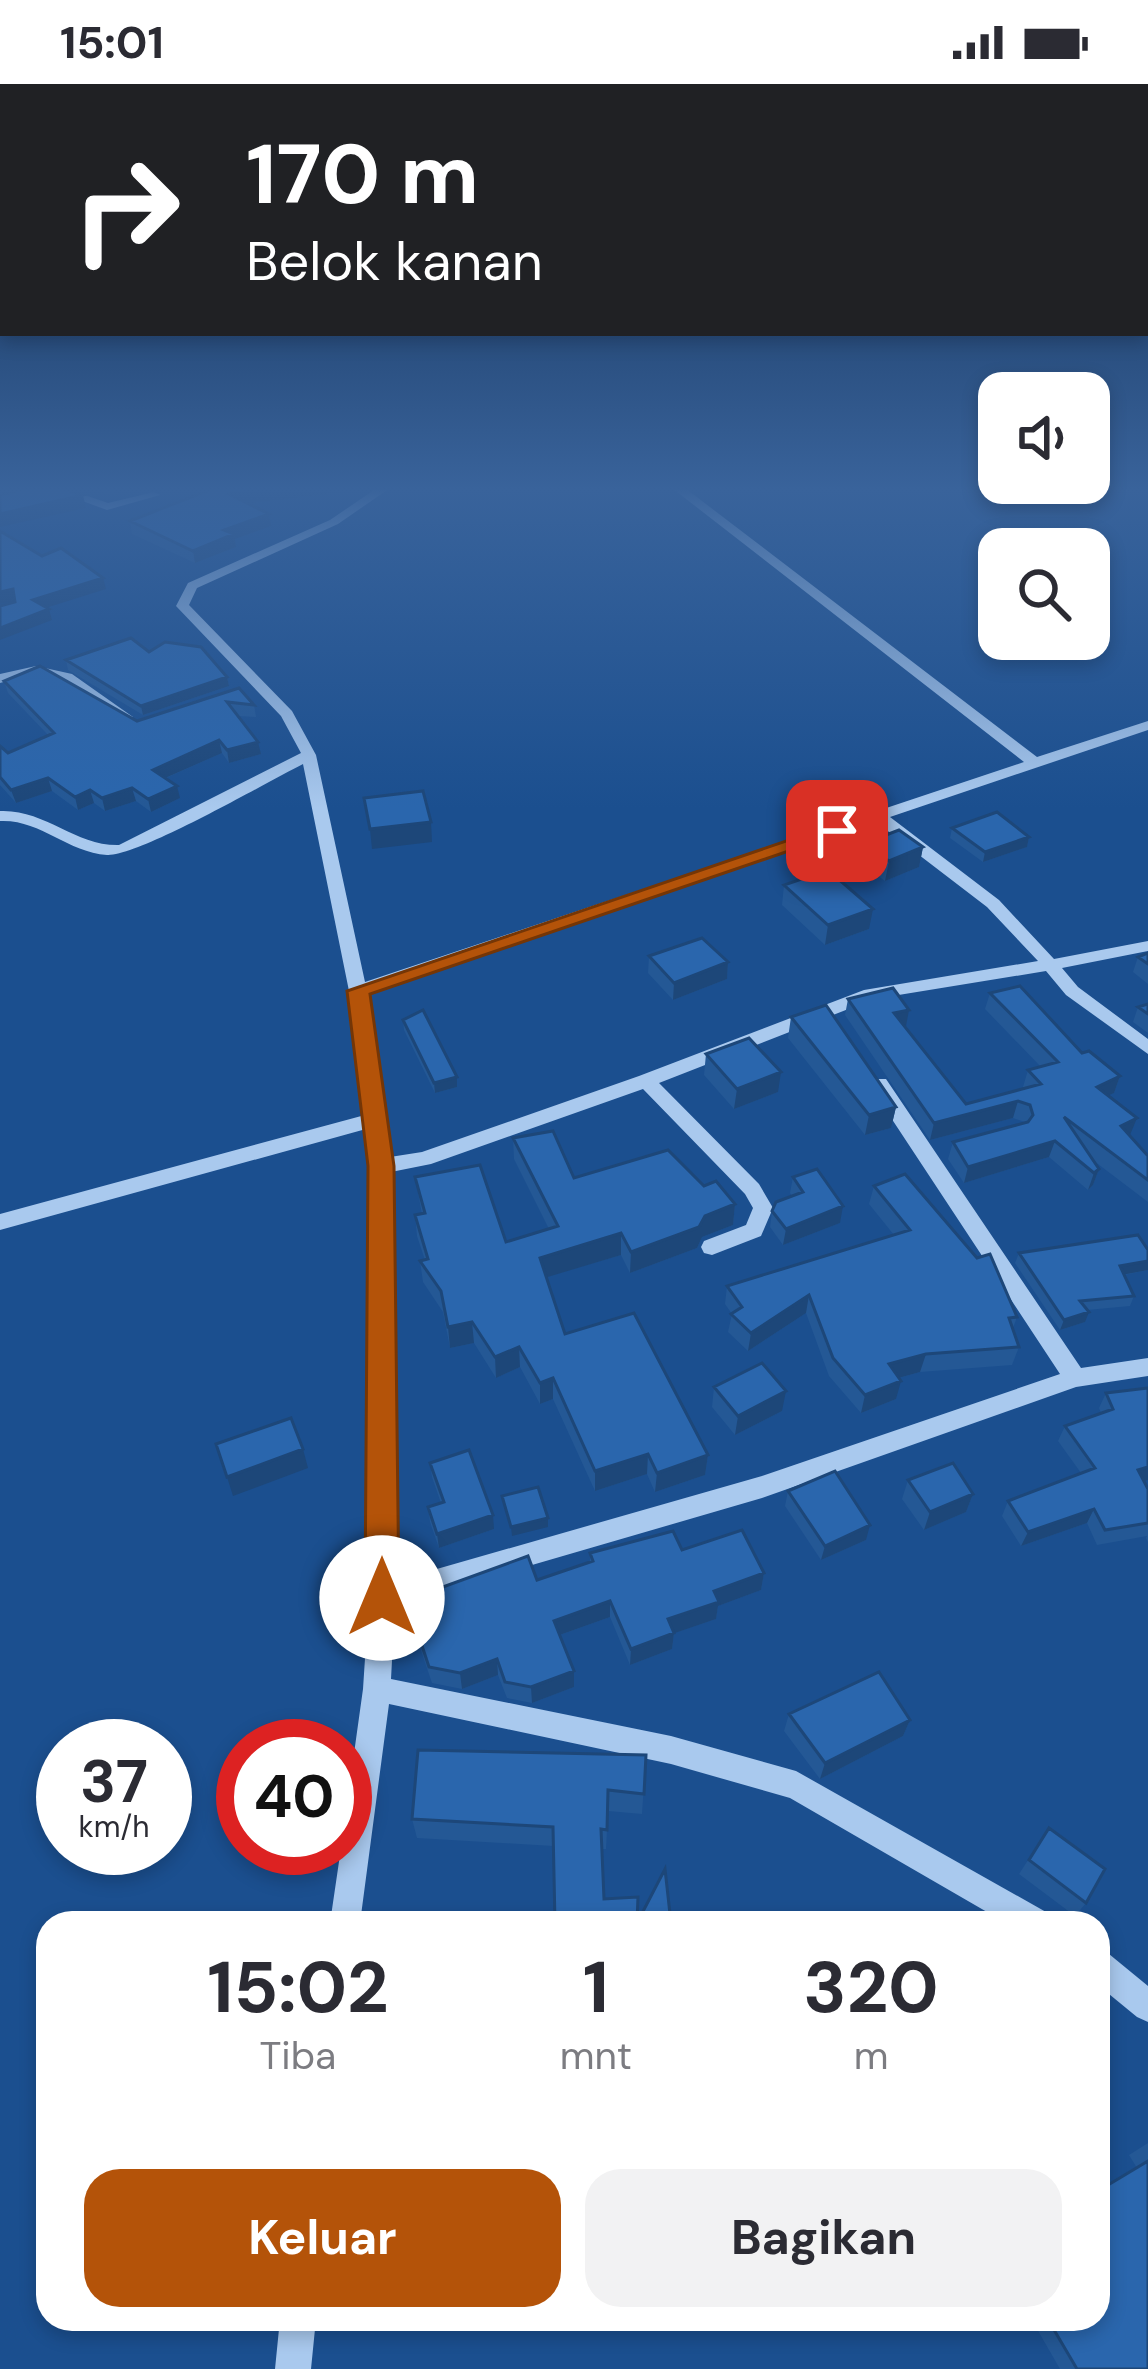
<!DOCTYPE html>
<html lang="id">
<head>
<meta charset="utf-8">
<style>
  :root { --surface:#fff; --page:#f2f2f3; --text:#2b2b33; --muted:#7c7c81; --accent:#b45309 }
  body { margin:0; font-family:"DM Sans",sans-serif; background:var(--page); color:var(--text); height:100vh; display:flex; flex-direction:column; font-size:45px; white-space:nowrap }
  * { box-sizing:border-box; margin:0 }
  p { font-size:39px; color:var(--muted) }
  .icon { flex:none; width:66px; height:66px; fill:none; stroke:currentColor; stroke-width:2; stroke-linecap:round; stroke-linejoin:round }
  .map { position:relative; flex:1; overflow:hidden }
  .panel { position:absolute; left:36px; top:1827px; width:1074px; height:420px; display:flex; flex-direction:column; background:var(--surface); border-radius:36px; box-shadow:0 6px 18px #0003 }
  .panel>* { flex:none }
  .guide { position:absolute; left:0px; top:0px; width:1149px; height:252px; box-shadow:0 6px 18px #0003; background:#202124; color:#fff; overflow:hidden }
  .buttons { position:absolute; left:978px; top:288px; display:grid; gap:24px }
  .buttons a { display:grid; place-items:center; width:132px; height:132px; border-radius:24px; background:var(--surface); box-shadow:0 6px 18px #0003; font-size:60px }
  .speed { position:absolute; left:36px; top:1635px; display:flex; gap:24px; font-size:60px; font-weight:700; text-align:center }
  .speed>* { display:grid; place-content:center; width:156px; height:156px; border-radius:50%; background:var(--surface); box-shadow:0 6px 18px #0003; line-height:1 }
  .speed small { font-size:30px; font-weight:400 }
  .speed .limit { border:18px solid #d22; background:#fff; color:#111 }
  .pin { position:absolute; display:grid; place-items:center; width:102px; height:102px; color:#fff; margin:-51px; border-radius:24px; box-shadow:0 6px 18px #0006 }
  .me { position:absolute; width:132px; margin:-66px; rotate:0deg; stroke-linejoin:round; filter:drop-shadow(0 0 9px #0008) }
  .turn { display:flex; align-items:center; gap:42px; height:252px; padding:0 48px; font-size:54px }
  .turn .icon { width:156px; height:156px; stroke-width:2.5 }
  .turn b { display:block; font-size:84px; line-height:102px }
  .eta { display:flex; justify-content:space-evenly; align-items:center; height:204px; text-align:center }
  .eta b { font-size:72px; font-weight:700; line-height:84px }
  .primary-button { display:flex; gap:24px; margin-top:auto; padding:24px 48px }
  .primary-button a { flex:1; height:138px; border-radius:36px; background:var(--accent); color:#fff; font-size:48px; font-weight:700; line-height:138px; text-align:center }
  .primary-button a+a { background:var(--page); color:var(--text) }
  .status { display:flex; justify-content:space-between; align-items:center; height:84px; padding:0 60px; background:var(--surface); direction:ltr }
  .status svg { height:33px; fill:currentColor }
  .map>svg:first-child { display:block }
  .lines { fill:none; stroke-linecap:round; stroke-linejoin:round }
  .minor { fill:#a9c9ee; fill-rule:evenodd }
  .wall { fill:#245895 }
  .shaded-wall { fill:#1d4779 }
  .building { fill:#2a66ad; stroke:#1d4779; stroke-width:3 }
  .route { fill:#b45309; stroke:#753606; stroke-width:3 }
</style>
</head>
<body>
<div class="status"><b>15:01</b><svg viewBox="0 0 49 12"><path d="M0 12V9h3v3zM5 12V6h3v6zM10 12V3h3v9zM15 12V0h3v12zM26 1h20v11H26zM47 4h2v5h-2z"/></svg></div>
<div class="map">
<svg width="1148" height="2285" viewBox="0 0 1148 2285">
  <rect width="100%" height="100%" fill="#1b4f8f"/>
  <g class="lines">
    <!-- minor -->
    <path class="minor" d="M 47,404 L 64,404 L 108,419 L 154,408 L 160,411 L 107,426 Z
      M 377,404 L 390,404 L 338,440 L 197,504 L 189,521 L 292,627 L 316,671 L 365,898 L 1024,678 L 672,404 L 685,404 L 1037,673 L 1148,637 L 1148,646 L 890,733 L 999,816 L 1054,875 L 1148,857 L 1148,867 L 1062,884 L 1078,903 L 1148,955 L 1148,970 L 1066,911 L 1046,887 L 874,915 L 659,999 L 759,1100 L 773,1124 L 761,1152 L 712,1171 L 704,1169 L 701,1163 L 704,1157 L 746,1141 L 753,1124 L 745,1110 L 643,1005 L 431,1080 L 391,1088 L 395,1497 L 762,1392 L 1060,1290 L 872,1005 L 869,1000 L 872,995 L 886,995 L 1081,1284 L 1148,1274 L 1148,1292 L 1076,1303 L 762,1414 L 395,1521 L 391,1595 L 671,1652 L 796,1687 L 1046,1828 L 1050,1839 L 1006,1839 L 790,1714 L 671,1680 L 389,1620 L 360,1839 L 330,1839 L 341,1764 L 345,1764 L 345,1734 L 363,1605 L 369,1513 L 371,1082 L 366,1045 L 0,1146 L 0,1130 L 365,1031 L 349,907 L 303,680 C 267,698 138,773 107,771 C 67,768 40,735 0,737 L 0,727 C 45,725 75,762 119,761 L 301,669 L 281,632 L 176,522 L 188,499 L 330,436 ZM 876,738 L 987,823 L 1038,877 L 864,906 L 639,992 L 422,1068 L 390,1073 L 367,910 Z
      M 36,582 L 72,590 L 133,633 L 121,636 C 75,603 59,581 0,599 L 0,590 Z
      M 1098,1866 L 1109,1870 L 1148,1902 L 1148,1938 L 1137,1933 L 1098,1901 Z
      M 280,2235 L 316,2235 L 311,2285 L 275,2285 Z"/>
  </g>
  <!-- wall -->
  <path class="wall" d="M 85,404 L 115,404 L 117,412 Z
    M 212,404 L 349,404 L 350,407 L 249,420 L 271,442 L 235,455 L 236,463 L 195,479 L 132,450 L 130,437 L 213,406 Z
    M 149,568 L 227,593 L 229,602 L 143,631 L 68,586 L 66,576 Z
    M 4,597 L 137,637 L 239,604 L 254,621 L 256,633 L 238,632 L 261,670 L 229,679 L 222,669 L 166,694 L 180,714 L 151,728 L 136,717 L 105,727 L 94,719 L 78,726 L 52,707 L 16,719 L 0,701 L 0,662 L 8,669 L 48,651 L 8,609 Z
    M 952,744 L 1029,753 L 1027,763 L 983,778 L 950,754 Z
    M 865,759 L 923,763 L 919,783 L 885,797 L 861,779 Z
    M 784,801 L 869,845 L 825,861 L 782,821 Z
    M 1148,869 L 1148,900 L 1133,888 L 1138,873 Z
    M 649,872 L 728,878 L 727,895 L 673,916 L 648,889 Z
    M 990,909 L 1120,992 L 1114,1009 L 1108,1011 L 1129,1051 L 1148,1072 L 1148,1118 L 1094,1077 L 1099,1085 L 1093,1101 L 1088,1106 L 1049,1073 L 964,1099 L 948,1075 L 953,1058 L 1025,1038 L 1013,1034 L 930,1056 L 845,931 L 848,915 L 906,942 L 966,1020 L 1024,1005 L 1023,1003 L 1028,986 L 1041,983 L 985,925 Z
    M 1148,920 L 1148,949 L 1133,938 L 1138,923 Z
    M 791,933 L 896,1023 L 891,1044 L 865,1051 L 788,954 Z
    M 403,936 L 457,1003 L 435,1009 L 404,946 Z
    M 706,970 L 778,1008 L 734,1025 L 704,991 Z
    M 513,1054 L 574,1094 L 704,1102 L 735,1120 L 733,1141 L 702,1153 L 697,1164 L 630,1189 L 621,1171 L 546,1193 L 565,1250 L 708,1371 L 705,1391 L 655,1408 L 647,1390 L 595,1407 L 553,1315 L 540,1320 L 520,1283 L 496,1294 L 474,1259 L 450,1264 L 443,1228 L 423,1198 L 420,1177 L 425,1176 L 417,1152 L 415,1131 L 422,1130 L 415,1093 L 506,1158 L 549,1145 L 514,1075 Z
    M 793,1093 L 840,1139 L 783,1161 L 770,1143 L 772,1127 L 792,1112 L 790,1109 Z
    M 874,1102 L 1017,1233 L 1013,1244 L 1019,1263 L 1012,1281 L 920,1288 L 899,1294 L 896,1315 L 861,1329 L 829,1292 L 806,1229 L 748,1267 L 728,1248 L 732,1230 L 725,1220 L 727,1202 L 894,1151 L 869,1120 Z
    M 1148,1166 L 1148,1186 L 1124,1191 L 1134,1212 L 1130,1222 L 1087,1226 L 1085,1238 L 1060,1246 L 1015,1179 L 1019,1169 Z
    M 714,1303 L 782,1327 L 735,1351 L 712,1323 Z
    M 1148,1304 L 1148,1396 L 1144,1397 L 1148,1405 L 1148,1458 L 1146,1454 L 1147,1452 L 1097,1461 L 1087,1439 L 1021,1462 L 1002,1432 L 1008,1417 L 1081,1389 L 1058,1357 L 1065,1342 L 1101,1329 L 1099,1324 L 1106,1309 Z
    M 430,1379 L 494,1445 L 439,1464 L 430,1438 L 428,1423 L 441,1419 L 432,1393 Z
    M 908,1396 L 973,1410 L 966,1428 L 924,1446 L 902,1415 Z
    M 788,1407 L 866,1456 L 821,1476 L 785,1422 Z
    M 682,1466 L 764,1489 L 761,1506 L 718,1522 L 716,1535 L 674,1549 L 672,1565 L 630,1581 L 610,1533 L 560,1551 L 574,1603 L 532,1619 L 507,1614 L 498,1591 L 462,1605 L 432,1599 L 410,1533 L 407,1516 L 537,1496 L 590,1478 L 590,1469 Z
    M 789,1630 L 910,1636 L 903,1652 L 820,1695 L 784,1647 Z
    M 646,1671 L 642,1730 L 608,1727 L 606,1765 L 602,1765 L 604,1815 L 555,1839 L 553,1762 L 417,1754 L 412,1735 Z
    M 1049,1744 L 1086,1819 L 1075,1832 L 1019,1790 Z
    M 1148,2059 L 1148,2285 L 1060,2285 L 1037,2245 L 1051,2235 L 1098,2235 L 1137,2084 L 1129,2071 Z"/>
  <!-- shaded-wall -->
  <path class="shaded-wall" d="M 274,404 L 349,404 L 350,407 L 231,422 L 229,410 Z
    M 83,411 L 86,424 L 0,443 L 0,430 Z
    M 269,430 L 271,442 L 235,455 L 236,463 L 195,479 L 193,467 L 224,446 Z
    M 103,494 L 106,505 L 36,527 L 33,516 Z
    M 13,505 L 16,517 L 0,520 L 0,508 Z
    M 49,525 L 52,536 L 0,556 L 0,544 Z
    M 227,593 L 229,602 L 143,631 L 141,622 Z
    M 219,656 L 222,669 L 156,698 L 153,686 Z
    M 258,658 L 261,670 L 229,679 L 227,666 Z
    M 48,694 L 52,707 L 16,719 L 11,706 Z
    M 177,702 L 180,714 L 151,728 L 148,715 Z
    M 132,704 L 136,717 L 105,727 L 102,714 Z
    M 90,706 L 94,719 L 78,726 L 75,713 Z
    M 431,738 L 432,758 L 372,765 L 370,745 Z
    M 1029,753 L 1027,763 L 983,778 L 985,768 Z
    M 923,763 L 919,783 L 885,797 L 889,777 Z
    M 873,825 L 869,845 L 825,861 L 828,841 Z
    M 728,878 L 727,895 L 673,916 L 674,899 Z
    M 909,926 L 906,942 L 890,946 L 894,929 Z
    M 781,988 L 778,1008 L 734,1025 L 737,1005 Z
    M 1120,992 L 1114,1009 L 1091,1019 L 1097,1003 Z
    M 457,993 L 457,1003 L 435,1009 L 434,999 Z
    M 1018,1017 L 1013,1034 L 930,1056 L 934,1039 Z
    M 896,1023 L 891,1044 L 865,1051 L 869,1031 Z
    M 1137,1034 L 1130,1051 L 1121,1042 Z
    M 1055,1057 L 1049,1073 L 964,1099 L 968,1083 Z
    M 1099,1085 L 1093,1101 L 1088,1106 L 1094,1089 Z
    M 735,1120 L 733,1141 L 702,1153 L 697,1164 L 630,1189 L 631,1168 L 705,1132 Z
    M 843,1122 L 840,1139 L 783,1161 L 786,1145 Z
    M 621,1149 L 621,1171 L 541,1195 L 540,1174 Z
    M 1148,1177 L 1148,1186 L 1116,1192 L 1120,1182 Z
    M 809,1211 L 806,1229 L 748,1267 L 751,1249 Z
    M 1089,1228 L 1085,1238 L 1060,1246 L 1064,1236 Z
    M 472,1238 L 474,1259 L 450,1264 L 448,1243 Z
    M 519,1263 L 520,1283 L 496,1294 L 495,1273 Z
    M 926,1270 L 920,1288 L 884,1298 L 889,1280 Z
    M 553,1294 L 553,1315 L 540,1320 L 540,1299 Z
    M 901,1297 L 896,1315 L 861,1329 L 865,1311 Z
    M 786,1307 L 782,1327 L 735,1351 L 738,1332 Z
    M 303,1365 L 308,1384 L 233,1412 L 227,1393 Z
    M 648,1370 L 647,1390 L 595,1407 L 595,1387 Z
    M 708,1371 L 705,1391 L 655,1408 L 657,1389 Z
    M 1148,1383 L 1148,1396 L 1130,1401 L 1138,1386 Z
    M 973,1410 L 966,1428 L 924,1446 L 930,1428 Z
    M 1094,1425 L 1087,1439 L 1021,1462 L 1028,1448 Z
    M 493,1431 L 494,1445 L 439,1464 L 437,1450 Z
    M 548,1434 L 548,1443 L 512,1452 L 511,1443 Z
    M 870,1441 L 866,1456 L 821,1476 L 825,1462 Z
    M 764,1489 L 761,1506 L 718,1522 L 716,1535 L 666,1552 L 668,1535 L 714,1507 Z
    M 610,1517 L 610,1533 L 554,1553 L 554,1537 Z
    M 674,1549 L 672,1565 L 630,1581 L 631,1565 Z
    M 497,1575 L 498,1591 L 462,1605 L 460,1589 Z
    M 574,1587 L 574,1603 L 532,1619 L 531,1603 Z
    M 910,1636 L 903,1652 L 820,1695 L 825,1679 Z"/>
  <!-- building -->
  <path class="building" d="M 27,404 L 62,404 L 83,411 L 0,430 L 0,411 Z
    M 214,404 L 274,404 L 229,410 L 269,430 L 224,446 L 234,450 L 193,467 L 130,437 Z
    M 0,447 L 42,472 L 61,464 L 103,494 L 33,516 L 49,525 L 0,544 L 0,522 L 15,518 L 13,505 L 0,508 Z
    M 131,554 L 149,568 L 165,558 L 201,563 L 227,593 L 141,622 L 66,576 Z
    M 40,582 L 137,637 L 239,604 L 254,621 L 227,618 L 258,658 L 227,666 L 219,656 L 153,686 L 177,702 L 148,715 L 132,704 L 102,714 L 90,706 L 75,713 L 48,694 L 11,706 L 0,693 L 0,662 L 8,669 L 54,649 L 4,597 Z
    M 423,707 L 431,738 L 370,745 L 364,714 Z
    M 997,728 L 1029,753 L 985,768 L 952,744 Z
    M 899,746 L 923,763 L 889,777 L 865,759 Z
    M 828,786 L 873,825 L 828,841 L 784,801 Z
    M 702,854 L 728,878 L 674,899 L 649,872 Z
    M 1148,869 L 1148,880 L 1138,873 Z
    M 1020,902 L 1082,969 L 1089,967 L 1120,992 L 1097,1003 L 1137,1034 L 1121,1042 L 1148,1072 L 1148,1096 L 1064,1033 L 1099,1085 L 1094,1089 L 1055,1057 L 968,1083 L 953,1058 L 1028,1038 L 1033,1031 L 1030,1021 L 1018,1017 L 934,1039 L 848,915 L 893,904 L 909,926 L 894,929 L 966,1020 L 1041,1000 L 1028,986 L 1058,978 L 990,909 Z
    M 1148,920 L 1148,930 L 1138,923 Z
    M 826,921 L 896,1023 L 869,1031 L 791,933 Z
    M 423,926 L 457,993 L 434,999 L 403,936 Z
    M 749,954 L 781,988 L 737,1005 L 706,970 Z
    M 553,1047 L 574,1094 L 668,1066 L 704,1102 L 716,1097 L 735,1120 L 705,1132 L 699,1143 L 631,1168 L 621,1149 L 540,1174 L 565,1250 L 634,1229 L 708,1371 L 657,1389 L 648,1370 L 595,1387 L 553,1294 L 540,1299 L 519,1263 L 495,1273 L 472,1238 L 448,1243 L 441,1207 L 420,1177 L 428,1175 L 415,1131 L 425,1129 L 415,1093 L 480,1081 L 506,1158 L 558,1142 L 513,1054 Z
    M 817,1085 L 843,1122 L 786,1145 L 772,1127 L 776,1118 L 803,1108 L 793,1093 Z
    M 905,1090 L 977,1174 L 990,1170 L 1017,1233 L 1009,1234 L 1019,1263 L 926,1270 L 889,1280 L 901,1297 L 865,1311 L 833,1274 L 809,1211 L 751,1249 L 731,1230 L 742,1223 L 727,1202 L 910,1146 L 874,1102 Z
    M 1138,1151 L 1148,1166 L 1148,1177 L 1120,1182 L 1134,1212 L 1080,1217 L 1089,1228 L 1064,1236 L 1019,1169 Z
    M 762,1279 L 786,1307 L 738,1332 L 714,1303 Z
    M 1148,1304 L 1148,1383 L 1138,1386 L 1148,1405 L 1148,1439 L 1105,1446 L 1094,1425 L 1028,1448 L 1008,1417 L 1095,1384 L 1065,1342 L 1113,1325 L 1106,1309 Z
    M 291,1334 L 303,1365 L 227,1393 L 216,1360 Z
    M 469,1366 L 493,1431 L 437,1450 L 428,1423 L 444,1418 L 430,1379 Z
    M 953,1379 L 973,1410 L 930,1428 L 908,1396 Z
    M 835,1387 L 870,1441 L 825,1462 L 788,1407 Z
    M 538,1403 L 548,1434 L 511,1443 L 502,1412 Z
    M 742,1446 L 764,1489 L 714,1507 L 719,1518 L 668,1535 L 674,1549 L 631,1565 L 610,1517 L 554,1537 L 574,1587 L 531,1603 L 505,1598 L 497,1575 L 460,1589 L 429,1583 L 407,1516 L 528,1472 L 537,1496 L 593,1477 L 590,1469 L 673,1447 L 682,1466 Z
    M 879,1588 L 910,1636 L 825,1679 L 789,1630 Z
    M 418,1666 L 646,1671 L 644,1710 L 608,1706 L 607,1746 L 601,1745 L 604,1815 L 638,1813 L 637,1839 L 555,1839 L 553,1743 L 412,1735 Z
    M 1049,1744 L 1105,1785 L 1086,1819 L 1029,1776 Z
    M 665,1785 L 671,1839 L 637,1839 Z
    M 1148,2077 L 1148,2285 L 1077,2285 L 1050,2239 L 1056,2235 L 1098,2235 L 1098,2107 Z"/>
  <!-- sky -->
  <linearGradient id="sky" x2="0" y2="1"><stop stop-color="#0f2b4f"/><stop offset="0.56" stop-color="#39639b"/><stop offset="1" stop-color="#39639b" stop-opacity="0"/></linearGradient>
  <rect width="1148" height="724" fill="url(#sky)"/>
  <!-- route -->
  <path class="route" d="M 830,742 L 847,747 L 370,910 L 394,1082 L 399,1514 L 394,1524 L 382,1529 L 370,1524 L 365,1514 L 368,1082 L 347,907 Z"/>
</svg>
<div class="buttons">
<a><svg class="icon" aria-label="sound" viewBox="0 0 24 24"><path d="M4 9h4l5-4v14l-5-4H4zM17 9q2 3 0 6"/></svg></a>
<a><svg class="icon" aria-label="search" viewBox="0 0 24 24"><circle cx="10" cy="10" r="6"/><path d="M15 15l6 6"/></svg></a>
</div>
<div class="speed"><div>37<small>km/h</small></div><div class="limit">40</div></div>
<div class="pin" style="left:837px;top:747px;background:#d93025"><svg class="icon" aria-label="arrive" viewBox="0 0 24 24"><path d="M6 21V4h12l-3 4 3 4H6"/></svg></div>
<svg class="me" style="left:382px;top:1514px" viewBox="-20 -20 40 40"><circle r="19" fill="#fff"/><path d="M0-13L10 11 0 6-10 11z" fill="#b45309"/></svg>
<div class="guide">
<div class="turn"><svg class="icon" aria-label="right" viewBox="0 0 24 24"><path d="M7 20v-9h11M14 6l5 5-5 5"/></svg><div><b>170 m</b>Belok kanan</div></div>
</div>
<section class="panel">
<div class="eta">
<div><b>15:02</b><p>Tiba</p></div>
<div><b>1</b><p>mnt</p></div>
<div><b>320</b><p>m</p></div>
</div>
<div class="primary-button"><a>Keluar</a><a>Bagikan</a></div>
</section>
</div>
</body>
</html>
